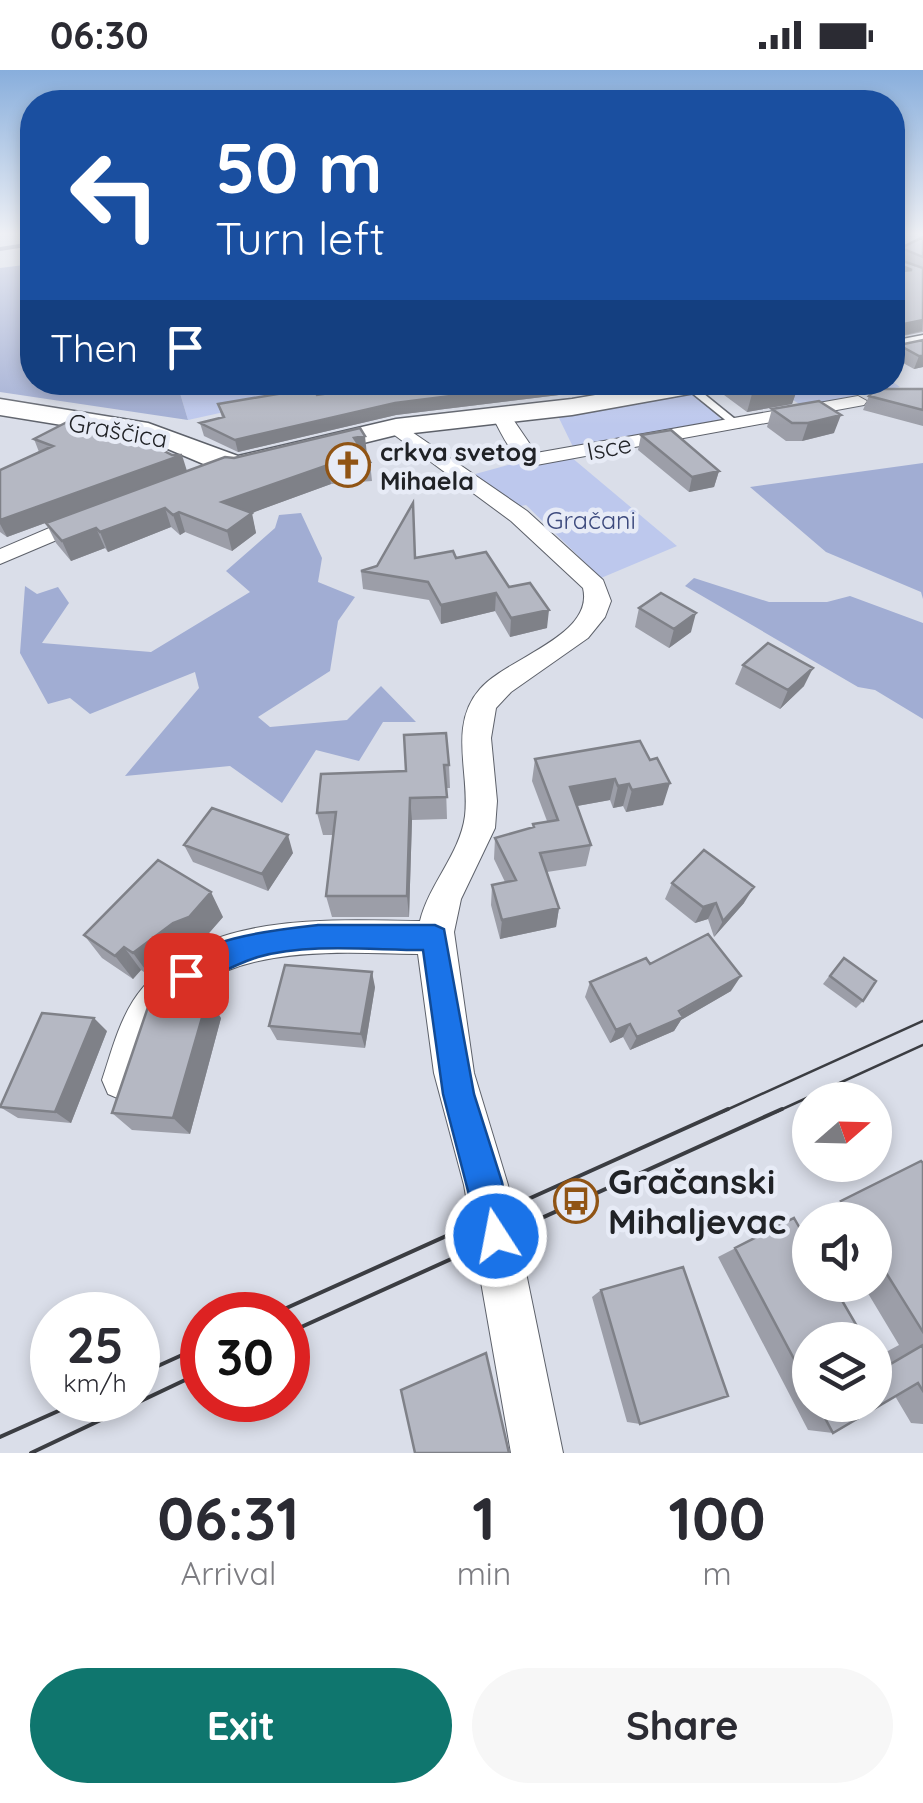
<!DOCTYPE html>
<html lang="en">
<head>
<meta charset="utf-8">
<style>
  :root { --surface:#fff; --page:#f7f7f7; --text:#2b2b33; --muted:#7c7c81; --accent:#0f766e }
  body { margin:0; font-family:Quicksand,sans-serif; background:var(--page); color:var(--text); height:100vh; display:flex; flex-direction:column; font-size:38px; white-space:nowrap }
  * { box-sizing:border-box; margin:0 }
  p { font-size:32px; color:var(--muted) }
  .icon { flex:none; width:55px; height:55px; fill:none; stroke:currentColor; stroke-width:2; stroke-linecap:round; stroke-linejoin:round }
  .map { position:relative; height:1383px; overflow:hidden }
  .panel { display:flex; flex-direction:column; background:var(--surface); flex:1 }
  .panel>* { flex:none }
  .top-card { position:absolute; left:20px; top:20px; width:885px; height:305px; border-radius:40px; box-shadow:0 5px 15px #0003; background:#1a4fa0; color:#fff; overflow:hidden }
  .needle { width:65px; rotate:70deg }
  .tools { position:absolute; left:792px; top:1012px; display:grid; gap:20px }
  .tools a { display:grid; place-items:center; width:100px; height:100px; border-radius:50%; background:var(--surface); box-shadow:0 5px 15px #0003; font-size:50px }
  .speed { position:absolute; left:30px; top:1222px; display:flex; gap:20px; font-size:50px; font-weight:700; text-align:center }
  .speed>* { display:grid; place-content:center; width:130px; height:130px; border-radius:50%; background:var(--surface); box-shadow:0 5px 15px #0003; line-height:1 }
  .speed small { font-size:25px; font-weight:400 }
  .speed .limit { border:15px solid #d22; background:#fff; color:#111 }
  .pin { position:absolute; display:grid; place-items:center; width:85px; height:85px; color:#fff; margin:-42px; border-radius:20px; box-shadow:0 5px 15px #0006 }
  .me { position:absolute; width:110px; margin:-55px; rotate:349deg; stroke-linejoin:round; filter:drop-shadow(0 0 8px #0008) }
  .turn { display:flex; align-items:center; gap:35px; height:210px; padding:0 30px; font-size:45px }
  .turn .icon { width:130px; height:130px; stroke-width:2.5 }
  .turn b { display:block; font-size:70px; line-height:85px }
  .then { display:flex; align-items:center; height:95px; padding:0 30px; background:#0003; gap:20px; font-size:38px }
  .eta { display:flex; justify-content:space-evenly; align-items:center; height:170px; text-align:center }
  .eta b { font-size:60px; font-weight:800; line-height:70px }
  .button { display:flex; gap:20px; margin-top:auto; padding:20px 30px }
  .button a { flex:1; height:115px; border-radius:60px; background:var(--accent); color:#fff; font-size:40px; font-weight:800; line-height:115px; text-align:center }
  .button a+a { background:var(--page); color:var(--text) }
  .status { display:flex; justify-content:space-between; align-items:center; height:70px; padding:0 50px; background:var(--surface); direction:ltr }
  .status svg { height:28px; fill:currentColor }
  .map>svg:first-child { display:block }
  .green { fill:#bdc8ed }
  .forest { fill:#a1add3 }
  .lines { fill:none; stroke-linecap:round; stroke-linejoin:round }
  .stream { stroke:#747d99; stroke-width:4 }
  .lane-casing { stroke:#5d616a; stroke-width:3 }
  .street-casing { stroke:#5d616a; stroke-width:2 }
  .secondary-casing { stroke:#5d616a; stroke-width:3 }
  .lane { fill:#fff; fill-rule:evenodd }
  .street { fill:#fff; fill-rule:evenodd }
  .secondary { fill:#fff; fill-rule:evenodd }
  .tram-far1 { stroke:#3b3d42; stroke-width:2.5 }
  .tram { stroke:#3b3d42; stroke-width:4 }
  .wall { fill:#9c9ea8 }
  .shaded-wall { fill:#7f8188 }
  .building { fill:#b5b8c3; stroke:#7f8188; stroke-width:2.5 }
  .route { fill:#1a73e8; stroke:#114b97; stroke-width:2.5 }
  .labels { text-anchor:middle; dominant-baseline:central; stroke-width:9; stroke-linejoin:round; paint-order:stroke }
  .far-street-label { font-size:25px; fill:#202226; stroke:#e7ebf6 }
  .far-poi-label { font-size:25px; font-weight:bold; fill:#202226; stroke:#e7ebf6; text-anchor:start }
  .far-park-label { font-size:25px; fill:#3d4a7d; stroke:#e7ebf6 }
  .near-poi-label { font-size:35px; font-weight:bold; fill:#202226; stroke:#e7ebf6; text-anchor:start }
</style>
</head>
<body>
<div class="status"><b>06:30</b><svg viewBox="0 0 49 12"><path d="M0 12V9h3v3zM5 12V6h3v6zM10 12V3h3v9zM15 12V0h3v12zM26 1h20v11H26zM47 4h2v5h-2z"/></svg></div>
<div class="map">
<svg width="923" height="1383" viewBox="0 0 923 1383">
  <rect width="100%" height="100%" fill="#dadee9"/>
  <!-- green -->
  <path class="green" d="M 893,312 L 900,317 L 802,336 L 769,313 Z
    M 177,313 L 343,313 L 343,316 L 188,350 Z
    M 693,323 L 722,350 L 629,366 L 575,381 L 557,344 Z
    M 571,387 L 677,476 L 601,508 L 526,435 L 515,437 L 468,406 L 526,390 Z"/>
  <!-- forest -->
  <path class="forest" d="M 32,194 L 32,312 L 177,313 L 188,350 L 0,322 L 0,198 Z
    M 923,393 L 923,529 L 921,522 L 826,482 L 750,417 Z
    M 301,443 L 322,488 L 318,512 L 355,527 L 338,551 L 330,601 L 258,647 L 270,657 L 347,650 L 381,616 L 416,652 L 383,652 L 359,691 L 316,680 L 282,733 L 230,696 L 125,706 L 199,618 L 195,602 L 90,644 L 70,628 L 48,634 L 20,583 L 25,516 L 37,524 L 58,517 L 69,533 L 42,573 L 151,582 L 250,522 L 226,501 L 275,458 L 279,445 Z
    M 694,508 L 769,532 L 827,532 L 850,526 L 923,553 L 923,649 L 875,620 L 858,617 L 685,516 Z"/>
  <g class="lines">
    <!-- stream -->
    <path class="stream" d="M 0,179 L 32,174"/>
    <!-- lane casing -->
    <g class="lane-casing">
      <path id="lane" d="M 687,315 L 693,315 L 740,353 L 740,357 L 734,357 L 687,319 Z"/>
    </g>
    <!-- street casing -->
    <g class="street-casing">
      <path id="street" d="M 858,326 L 867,331 L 864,335 L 531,396 C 511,388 502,364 492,346 L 501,340 L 508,342 L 536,383 Z
        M 396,351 L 527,441 L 603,510 L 611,531 L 605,547 L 588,568 L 511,622 L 496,638 L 491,668 L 497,731 L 495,758 L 461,829 L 454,862 L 474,1003 L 508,1115 L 563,1383 L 511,1383 L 464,1115 L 434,1003 L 418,884 C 331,883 210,870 159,959 C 148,979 145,1003 136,1024 L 122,1030 L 108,1024 L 102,1010 C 111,983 118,955 133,931 C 192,840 327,850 420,851 C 429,814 460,784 465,746 C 470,703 448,655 480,619 C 506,588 595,566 583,518 L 511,451 L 389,361 L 389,353 Z
        M 89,441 L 97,443 L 100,448 L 97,453 L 0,494 L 0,479 Z"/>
    </g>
    <!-- secondary casing -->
    <g class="secondary-casing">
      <path id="secondary" d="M 923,265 L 923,279 L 892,285 L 892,271 Z
        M 671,312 L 729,312 L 717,319 L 572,345 L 396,365 L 238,404 L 213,398 L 142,368 L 0,345 L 0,329 L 148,353 L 238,386 L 396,349 L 572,329 Z"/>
    </g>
    <!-- lane -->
    <use href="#lane" class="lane"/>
    <!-- street -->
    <use href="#street" class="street"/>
    <!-- secondary -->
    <use href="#secondary" class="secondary"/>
    <!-- tram-far1 -->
    <path class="tram-far1" d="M 722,1042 L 923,951
      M 776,1042 L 923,975"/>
    <!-- tram -->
    <path class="tram" d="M 271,1245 L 728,1039
      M 288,1263 L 782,1039
      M 138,1305 L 202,1276
      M 0,1367 L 83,1330
      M 31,1383 L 202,1302"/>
  </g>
  <!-- wall -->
  <path class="wall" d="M 923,167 L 923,262 L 894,268 L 892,276 L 892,182 L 897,188 L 901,178 Z
    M 923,270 L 923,297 L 914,299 L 894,288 L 899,275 Z
    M 362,312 L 617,312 L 616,318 L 396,345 L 238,382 L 204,366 L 200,353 L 222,348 L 218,334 L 317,325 L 365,318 Z
    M 722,312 L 792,312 L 798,317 L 792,334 L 747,342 L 720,322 Z
    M 923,319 L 923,356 L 863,340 L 869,326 Z
    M 772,339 L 834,363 L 802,371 L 786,371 L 767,357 Z
    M 641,365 L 719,401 L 714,417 L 689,422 L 638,380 Z
    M 34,369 L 187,401 L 7,467 L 0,462 L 0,400 L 39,382 Z
    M 366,385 L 370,392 L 372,411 L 331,414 L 251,443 L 256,463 L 232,481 L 185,462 L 180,465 L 171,457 L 108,482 L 105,478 L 71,491 L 56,473 L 46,453 L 234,388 L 367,385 Z
    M 416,488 L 509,517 L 547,558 L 510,567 L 495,541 L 441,554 L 429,530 L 363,519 L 361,501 Z
    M 639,538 L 691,562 L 669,578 L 635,557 Z
    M 743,595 L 804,616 L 780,639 L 735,614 Z
    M 640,671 L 663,735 L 626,742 L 623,736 L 613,738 L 610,730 L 577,736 L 591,775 L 586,796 L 547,802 L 559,838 L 556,857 L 500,869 L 491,835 L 492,815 L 505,812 L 494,789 L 495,768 L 533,757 L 533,754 L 547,751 L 532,711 L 535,689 Z
    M 449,695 L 450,718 L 446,718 L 447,749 L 412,750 L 409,847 L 332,847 L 326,826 L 334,765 L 323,765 L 317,743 L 406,701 Z
    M 184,775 L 293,783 L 268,821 L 193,792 Z
    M 672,813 L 744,833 L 714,867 L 708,849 L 695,853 L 665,829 Z
    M 223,847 L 202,871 L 188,877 L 150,906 L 141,900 L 133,909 L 102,888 L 84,865 Z
    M 650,894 L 731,921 L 681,950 L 674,961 L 630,980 L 623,967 L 610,973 L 585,927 L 590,912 Z
    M 837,896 L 863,931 L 856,938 L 823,914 Z
    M 375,917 L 365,978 L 277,970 L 269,956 Z
    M 221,948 L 190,1064 L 132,1060 L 112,1043 Z
    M 107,961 L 71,1053 L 18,1048 L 0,1037 Z
    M 921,1091 L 923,1093 L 923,1354 L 911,1353 L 895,1326 L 833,1363 L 808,1360 L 718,1187 L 794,1148 L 810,1270 L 810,1335 L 875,1335 L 875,1288 L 899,1275 L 863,1215 L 875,1215 L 875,1150 L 823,1150 L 819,1142 Z
    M 601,1220 L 640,1354 L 627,1352 L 592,1227 Z"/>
  <!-- shaded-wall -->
  <path class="shaded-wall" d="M 923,250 L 922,261 L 892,268 L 894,256 Z
    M 919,286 L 923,286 L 923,297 L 914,299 Z
    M 563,312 L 617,312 L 616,318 L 396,345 L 238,382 L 235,370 L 395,333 Z
    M 798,317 L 792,334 L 747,342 L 752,324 Z
    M 841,345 L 834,363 L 802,371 L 808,353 Z
    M 365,366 L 367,385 L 356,387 L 354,368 Z
    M 182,385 L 187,401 L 7,467 L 0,454 L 0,450 Z
    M 328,395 L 331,414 L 227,452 L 222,432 Z
    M 719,401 L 714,417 L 689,422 L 692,407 Z
    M 165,438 L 171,457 L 108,482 L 100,462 Z
    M 179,442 L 185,462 L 180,465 L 173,445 Z
    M 252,443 L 256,463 L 232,481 L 227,461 Z
    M 96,458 L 105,478 L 71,491 L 62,471 Z
    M 496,523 L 495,541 L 441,554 L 441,535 Z
    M 549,540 L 547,558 L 510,567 L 511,548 Z
    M 696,543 L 691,562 L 669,578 L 674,559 Z
    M 813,598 L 804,616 L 780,639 L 788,620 Z
    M 615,709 L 610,730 L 566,738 L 570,717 Z
    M 670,713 L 663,735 L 626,742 L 632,720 Z
    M 629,714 L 623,736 L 613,738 L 618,716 Z
    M 410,728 L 412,750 L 409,847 L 407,826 Z
    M 288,765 L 293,783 L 268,821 L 262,804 Z
    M 754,817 L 744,833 L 714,867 L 723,851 Z
    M 211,822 L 223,847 L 202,871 L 188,877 L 150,906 L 133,883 Z
    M 716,833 L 708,849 L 695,853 L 703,837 Z
    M 559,838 L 556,857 L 500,869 L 502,850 Z
    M 124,877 L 141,900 L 133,909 L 115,886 Z
    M 372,902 L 375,917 L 365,978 L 361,964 Z
    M 741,906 L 731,921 L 681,950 L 674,961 L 630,980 L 637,967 Z
    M 208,927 L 221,948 L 190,1064 L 173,1048 Z
    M 94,948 L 107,961 L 71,1053 L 55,1042 Z
    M 630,954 L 623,967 L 610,973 L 616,960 Z"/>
  <!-- building -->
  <path class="building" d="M 923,167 L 923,187 L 901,178 Z
    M 892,182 L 896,182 L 897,189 L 923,198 L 923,250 L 894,256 L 894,272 L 892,272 L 892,202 L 912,200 L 892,192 Z
    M 923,270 L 923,286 L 919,286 L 899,275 Z
    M 368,312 L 563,312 L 395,333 L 235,370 L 200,353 L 224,347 L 218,334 L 313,318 L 317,325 L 371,317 Z
    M 735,312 L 792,312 L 798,317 L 752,324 Z
    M 876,319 L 923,319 L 923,340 L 869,326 Z
    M 819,331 L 841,345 L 808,353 L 792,353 L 772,339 Z
    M 69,351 L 125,371 L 137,367 L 172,385 L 182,385 L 0,450 L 0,400 L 53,376 L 34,369 Z
    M 360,358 L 365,366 L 354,368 L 370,392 L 328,395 L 222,432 L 252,443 L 227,461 L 179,442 L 173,445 L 165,438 L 100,462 L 96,458 L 62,471 L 46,453 L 225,387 L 234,388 Z
    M 671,360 L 719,401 L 692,407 L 641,365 Z
    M 413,433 L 415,488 L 453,481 L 456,488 L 486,482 L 509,517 L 530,513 L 549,540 L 511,548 L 496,523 L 441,535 L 428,512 L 361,501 L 377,496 Z
    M 661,523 L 696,543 L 674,559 L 639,538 Z
    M 768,573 L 813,598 L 788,620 L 743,595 Z
    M 446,663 L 449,695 L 444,695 L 447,727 L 410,728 L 407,826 L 326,826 L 336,742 L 317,743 L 321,704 L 406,701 L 404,665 Z
    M 640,671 L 650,690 L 657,688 L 670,713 L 632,720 L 629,714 L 618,716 L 615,709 L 570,717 L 591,775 L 540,783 L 559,838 L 502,850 L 492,815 L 516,810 L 495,768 L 534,757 L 533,754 L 558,750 L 535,689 Z
    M 212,738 L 288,765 L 262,804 L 184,775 Z
    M 704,780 L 754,817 L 723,851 L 716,833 L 703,837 L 672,813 Z
    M 158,790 L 211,822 L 189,847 L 173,853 L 133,883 L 124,877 L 115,886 L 84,865 Z
    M 708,864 L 741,906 L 679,941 L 683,947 L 637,967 L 630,954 L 616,960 L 590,912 L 646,888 L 650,894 Z
    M 844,888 L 876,911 L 863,931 L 830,906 Z
    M 285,895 L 372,902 L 361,964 L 269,956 Z
    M 158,924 L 208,927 L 173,1048 L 112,1043 L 148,937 Z
    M 42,943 L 94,948 L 55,1042 L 0,1037 Z
    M 921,1091 L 923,1093 L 923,1262 L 875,1185 L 875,1150 L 853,1150 L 841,1131 Z
    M 794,1148 L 810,1176 L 810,1215 L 833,1215 L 865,1270 L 810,1270 L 810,1319 L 735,1178 Z
    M 683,1197 L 728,1326 L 640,1354 L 601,1220 Z
    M 923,1275 L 923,1321 L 918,1313 L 833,1363 L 818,1335 L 875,1335 L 875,1287 L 882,1299 Z
    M 486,1283 L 509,1383 L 415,1383 L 401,1320 Z"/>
  <!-- sky -->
  <linearGradient id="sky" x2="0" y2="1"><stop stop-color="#88aedc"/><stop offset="0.46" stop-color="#eef0f5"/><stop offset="1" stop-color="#eef0f5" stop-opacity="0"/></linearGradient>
  <rect width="923" height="355" fill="url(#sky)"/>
  <!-- route -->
  <path class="route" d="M 318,855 L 435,855 L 444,859 L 474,1024 L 502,1112 L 513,1166 L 508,1179 L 496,1184 L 483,1179 L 443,1024 L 423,880 C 370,880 309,873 258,887 C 232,895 210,909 186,919 L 176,915 L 172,905 C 188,868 282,859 318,855 Z"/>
  <!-- icons -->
  <defs>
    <g id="church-ring" transform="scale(2.25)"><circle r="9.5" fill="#e7ebf6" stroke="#905414" stroke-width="1.5"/><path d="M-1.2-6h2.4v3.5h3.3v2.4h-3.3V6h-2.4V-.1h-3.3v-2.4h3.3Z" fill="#905414"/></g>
    <g id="bus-ring" transform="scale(2.25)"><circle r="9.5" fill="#e7ebf6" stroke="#905414" stroke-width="1.5"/><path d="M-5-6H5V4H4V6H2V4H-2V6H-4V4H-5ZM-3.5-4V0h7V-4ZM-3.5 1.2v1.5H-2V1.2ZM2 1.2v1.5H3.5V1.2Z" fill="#905414"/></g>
  </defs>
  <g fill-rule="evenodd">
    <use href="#church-ring" x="348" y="395"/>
    <use href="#bus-ring" x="576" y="1131"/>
  </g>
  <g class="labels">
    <!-- far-street labels -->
    <g class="far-street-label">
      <text transform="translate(118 360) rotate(10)">Graščica</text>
      <text transform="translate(609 377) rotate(-11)">Isce</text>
    </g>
    <!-- far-poi labels -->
    <g class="far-poi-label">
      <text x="380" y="381">crkva svetog<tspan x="380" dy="29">Mihaela</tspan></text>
    </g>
    <!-- far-park labels -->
    <g class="far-park-label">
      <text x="591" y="449">Gračani</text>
    </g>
    <!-- near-poi labels -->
    <g class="near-poi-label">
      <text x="608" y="1111">Gračanski<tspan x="608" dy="40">Mihaljevac</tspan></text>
    </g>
  </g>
</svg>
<div class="tools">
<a><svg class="needle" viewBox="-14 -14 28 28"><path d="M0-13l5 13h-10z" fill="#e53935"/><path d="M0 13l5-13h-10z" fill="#7c7c81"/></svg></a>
<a><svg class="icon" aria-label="sound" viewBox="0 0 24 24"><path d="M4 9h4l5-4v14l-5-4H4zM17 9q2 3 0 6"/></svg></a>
<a><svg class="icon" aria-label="layers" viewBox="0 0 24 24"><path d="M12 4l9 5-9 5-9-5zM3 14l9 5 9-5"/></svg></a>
</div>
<div class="speed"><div>25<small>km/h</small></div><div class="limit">30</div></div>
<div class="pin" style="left:186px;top:905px;background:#d93025"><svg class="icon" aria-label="arrive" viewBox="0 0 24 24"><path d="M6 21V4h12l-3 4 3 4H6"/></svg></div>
<svg class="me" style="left:496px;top:1166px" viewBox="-20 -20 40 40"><circle r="17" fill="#1a73e8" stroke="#fff" stroke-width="3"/><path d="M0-11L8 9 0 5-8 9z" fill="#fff"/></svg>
<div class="top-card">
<div class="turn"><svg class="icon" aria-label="left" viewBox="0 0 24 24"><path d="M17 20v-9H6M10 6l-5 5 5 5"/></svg><div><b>50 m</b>Turn left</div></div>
<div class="then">Then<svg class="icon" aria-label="arrive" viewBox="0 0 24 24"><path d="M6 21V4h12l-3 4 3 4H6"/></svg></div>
</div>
</div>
<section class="panel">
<div class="eta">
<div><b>06:31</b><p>Arrival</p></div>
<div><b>1</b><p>min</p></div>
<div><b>100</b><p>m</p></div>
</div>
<div class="button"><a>Exit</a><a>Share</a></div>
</section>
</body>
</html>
